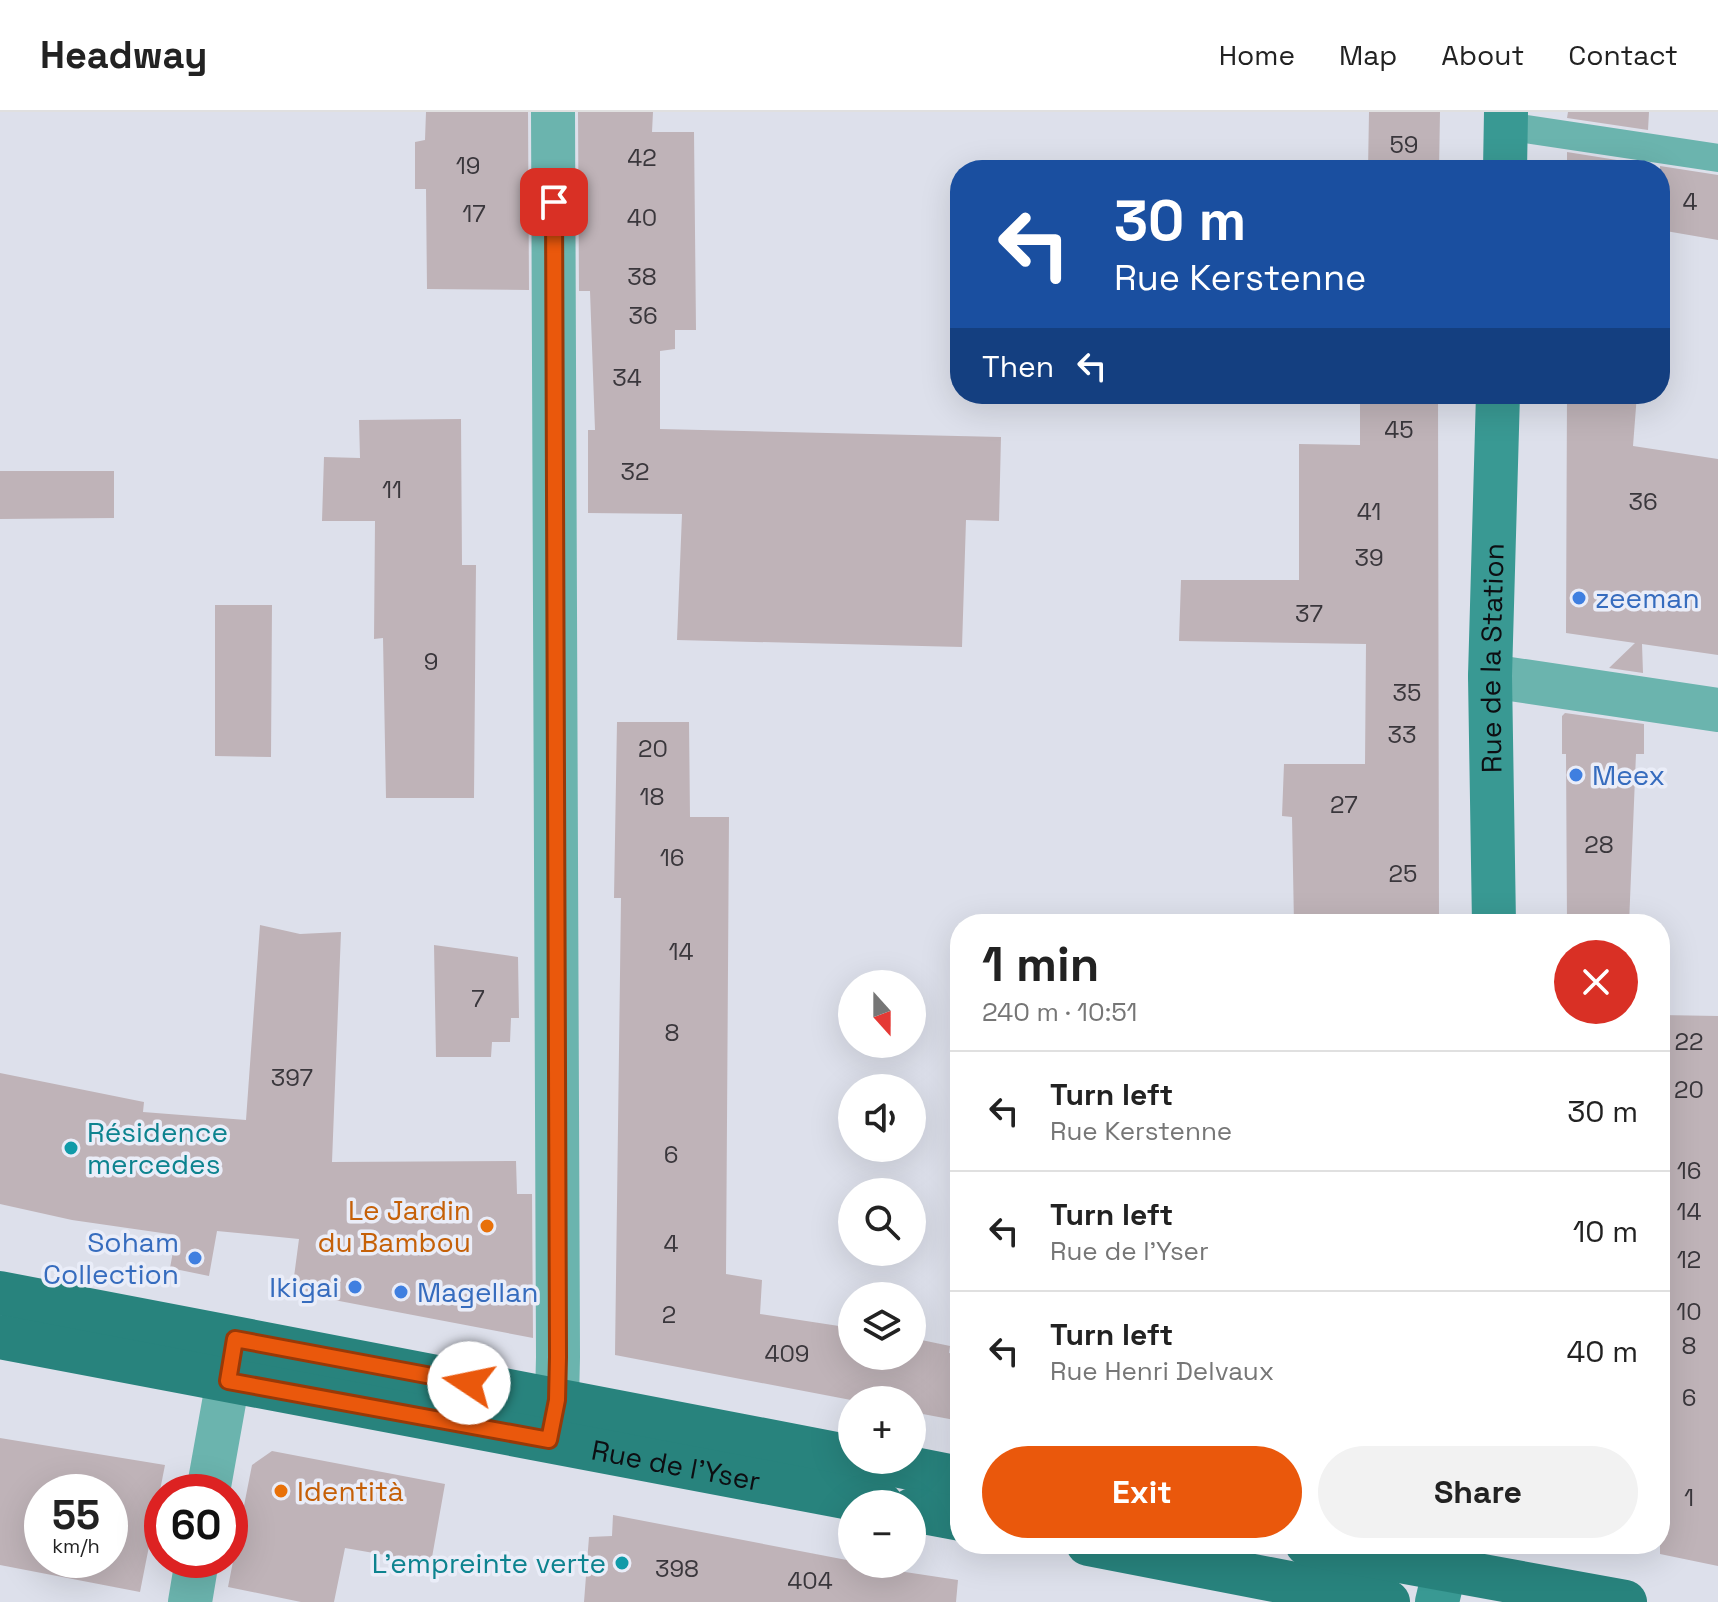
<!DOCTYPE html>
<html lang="en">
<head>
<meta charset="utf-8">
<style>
  :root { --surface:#fff; --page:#f2f2f2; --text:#222; --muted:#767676; --line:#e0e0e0; --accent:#ea580c }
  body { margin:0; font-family:"Space Grotesk",sans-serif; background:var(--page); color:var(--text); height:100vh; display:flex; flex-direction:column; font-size:30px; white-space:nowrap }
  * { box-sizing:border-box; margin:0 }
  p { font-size:26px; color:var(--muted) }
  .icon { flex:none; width:44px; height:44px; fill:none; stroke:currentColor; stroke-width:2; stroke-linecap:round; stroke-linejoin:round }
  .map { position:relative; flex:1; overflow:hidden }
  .details { position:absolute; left:950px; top:802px; width:720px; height:640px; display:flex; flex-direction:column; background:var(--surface); border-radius:32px; box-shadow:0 8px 32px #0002 }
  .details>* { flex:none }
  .guide { position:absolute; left:950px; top:48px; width:720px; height:244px; border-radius:32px; box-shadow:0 8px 32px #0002; background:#1a4fa0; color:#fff; overflow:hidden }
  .needle { width:52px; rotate:159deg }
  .fabs { position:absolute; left:838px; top:858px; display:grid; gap:16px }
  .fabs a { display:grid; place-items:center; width:88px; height:88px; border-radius:50%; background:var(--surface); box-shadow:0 8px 32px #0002; font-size:40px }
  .speed { position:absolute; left:24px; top:1362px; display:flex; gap:16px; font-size:40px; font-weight:700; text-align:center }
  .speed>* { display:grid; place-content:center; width:104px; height:104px; border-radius:50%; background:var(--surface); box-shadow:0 8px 32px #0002; line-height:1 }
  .speed small { font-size:20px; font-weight:400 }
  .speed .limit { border:12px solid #d22; background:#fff; color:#111 }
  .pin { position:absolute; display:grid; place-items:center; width:68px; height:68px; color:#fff; margin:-34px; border-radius:16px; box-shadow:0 4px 12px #0006 }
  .me { position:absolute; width:88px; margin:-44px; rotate:281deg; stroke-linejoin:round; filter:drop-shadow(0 0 6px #0008) }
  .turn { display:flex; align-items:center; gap:28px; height:168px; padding:0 32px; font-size:36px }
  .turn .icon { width:104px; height:104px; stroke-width:2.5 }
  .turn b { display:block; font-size:56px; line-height:68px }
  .then { display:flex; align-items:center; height:76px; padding:0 32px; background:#0003; gap:16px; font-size:30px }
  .round { display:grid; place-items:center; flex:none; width:84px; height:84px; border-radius:42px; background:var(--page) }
  .headline { display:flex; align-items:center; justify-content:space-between; height:136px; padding:0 32px }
  h1 { font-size:48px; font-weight:800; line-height:60px }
  .primary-button { display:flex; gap:16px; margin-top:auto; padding:16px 32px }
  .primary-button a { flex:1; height:92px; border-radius:48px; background:var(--accent); color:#fff; font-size:32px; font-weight:800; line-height:92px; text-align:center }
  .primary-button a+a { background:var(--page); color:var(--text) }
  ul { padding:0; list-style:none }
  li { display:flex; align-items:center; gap:24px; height:120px; padding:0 32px; border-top:2px solid var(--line) }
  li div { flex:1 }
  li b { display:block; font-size:30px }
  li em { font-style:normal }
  header { display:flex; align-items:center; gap:48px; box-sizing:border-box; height:112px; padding:0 40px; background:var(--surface); border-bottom:2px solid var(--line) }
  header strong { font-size:38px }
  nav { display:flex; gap:44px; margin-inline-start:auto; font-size:28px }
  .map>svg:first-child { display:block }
  .building { fill:#bfb3b8; fill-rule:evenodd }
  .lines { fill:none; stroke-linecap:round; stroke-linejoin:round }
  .lane { stroke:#6bb4ae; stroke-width:28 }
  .street { stroke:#6bb4ae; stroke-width:44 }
  .secondary { stroke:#399993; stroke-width:44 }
  .primary { stroke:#28837d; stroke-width:44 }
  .route-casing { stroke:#983908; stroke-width:20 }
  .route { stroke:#ea580c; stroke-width:14 }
  .shop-dot { fill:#3f7fe0; stroke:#eaedf8; stroke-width:3 }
  .culture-dot { fill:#0f9aa8; stroke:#eaedf8; stroke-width:3 }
  .food-dot { fill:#e8710a; stroke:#eaedf8; stroke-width:3 }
  .labels { text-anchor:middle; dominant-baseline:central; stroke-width:7; stroke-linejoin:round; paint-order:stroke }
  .number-label { font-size:24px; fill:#3a373c }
  .shop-label { font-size:28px; fill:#366cbe; stroke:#eaedf8; text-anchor:start }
  .street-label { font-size:28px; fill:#0d0e12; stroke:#eaedf8 }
  .culture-label { font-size:28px; fill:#0d838f; stroke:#eaedf8; text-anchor:start }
  .food-label { font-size:28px; fill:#c56008; stroke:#eaedf8; text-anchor:end }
</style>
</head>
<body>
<header>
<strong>Headway</strong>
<nav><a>Home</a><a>Map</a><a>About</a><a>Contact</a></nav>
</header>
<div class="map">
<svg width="1718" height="1490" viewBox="0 0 1718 1490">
  <rect width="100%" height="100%" fill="#dde0eb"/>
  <!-- building -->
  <path class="building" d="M 426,0 L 528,0 L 529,178 L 427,177 L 426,77 L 415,77 L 415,30 L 425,28 Z
    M 578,0 L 653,0 L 652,20 L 694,20 L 696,218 L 675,218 L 675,237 L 660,239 L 660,317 L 1001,325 L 999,409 L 966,408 L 962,535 L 677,528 L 682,402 L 588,401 L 588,318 L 595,318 L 590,179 L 579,179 Z
    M 1369,0 L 1440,0 L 1439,58 L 1368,58 Z
    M 1568,0 L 1649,0 L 1648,18 L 1567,6 Z
    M 1567,40 L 1648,53 L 1648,58 L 1567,58 Z
    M 1660,54 L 1718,63 L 1718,128 L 1660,118 Z
    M 1360,282 L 1438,282 L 1439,812 L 1294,812 L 1292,705 L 1282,704 L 1284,652 L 1365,652 L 1366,532 L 1179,529 L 1181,468 L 1299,468 L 1299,332 L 1360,333 Z
    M 1567,282 L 1637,282 L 1633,334 L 1718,347 L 1718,543 L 1642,532 L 1643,561 L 1609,556 L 1635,531 L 1566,521 Z
    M 461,307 L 462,453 L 476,453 L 474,686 L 386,686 L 383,526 L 374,527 L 375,409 L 322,409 L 324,345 L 360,346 L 359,308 Z
    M 0,359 L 114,359 L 114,406 L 0,407 Z
    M 215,493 L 272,493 L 271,645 L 215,644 Z
    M 1565,601 L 1644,612 L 1644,642 L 1636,642 L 1629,812 L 1567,812 L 1566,642 L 1562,642 L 1562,604 Z
    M 617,610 L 689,610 L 690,705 L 729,705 L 726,1162 L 762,1168 L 760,1202 L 852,1216 L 852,1244 L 912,1244 L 912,1226 L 950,1234 L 949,1241 L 960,1243 L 960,1309 L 912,1300 L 912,1288 L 851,1288 L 615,1243 L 621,786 L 614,786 Z
    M 260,813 L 300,822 L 341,820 L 332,1050 L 516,1049 L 517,1082 L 532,1082 L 533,1226 L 292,1180 L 299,1127 L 217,1119 L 209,1164 L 170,1156 L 176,1123 L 72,1108 L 0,1092 L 0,961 L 144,990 L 143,1000 L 246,1008 Z
    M 434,833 L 518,845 L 519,906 L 511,906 L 510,930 L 492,930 L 491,945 L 436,945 Z
    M 1660,903 L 1718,904 L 1718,1454 L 1660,1442 Z
    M 0,1326 L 165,1353 L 140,1480 L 0,1453 ZM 42,1380 L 110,1380 L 110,1448 L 42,1448 Z
    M 272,1339 L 445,1372 L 431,1451 L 345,1436 L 334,1490 L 301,1490 L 228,1475 L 252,1353 Z
    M 613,1403 L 852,1449 L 852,1452 L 958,1468 L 956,1490 L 584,1490 L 589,1425 L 612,1424 Z"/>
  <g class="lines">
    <!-- lane -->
    <path class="lane" d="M 1506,14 L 1718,46"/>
    <!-- street -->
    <path class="street" d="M 1490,564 L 1718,598
      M 550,1326 L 557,1288 L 558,1245 L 553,0
      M 208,1380 L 235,1229
      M 190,1490 L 197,1448"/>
    <!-- secondary -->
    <g class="secondary">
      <path d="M 1505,58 L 1506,0"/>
      <path id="s1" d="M 1494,812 L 1490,564 L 1498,282"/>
      <path d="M 1437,1490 L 1451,1432"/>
    </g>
    <!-- primary -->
    <g class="primary">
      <path d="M 0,1181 L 852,1345"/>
      <path id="s2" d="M 0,1225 L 881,1392"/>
      <path d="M 869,1348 L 960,1366"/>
      <path d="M 912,1398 L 960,1407"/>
      <path d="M 1088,1432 L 1388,1490"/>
      <path d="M 1307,1432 L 1625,1490"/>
    </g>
  </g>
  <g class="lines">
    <!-- route casing -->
    <g class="route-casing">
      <path id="route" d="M 469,1271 L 235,1227 L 228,1269 L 549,1328 L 557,1288 L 558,1245 L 554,90"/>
    </g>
    <!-- route -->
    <use href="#route" class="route"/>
  </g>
  <!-- markers -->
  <g class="shop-dot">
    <circle cx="1579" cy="486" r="8"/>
    <circle cx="1576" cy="663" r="8"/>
    <circle cx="195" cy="1146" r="8"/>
    <circle cx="355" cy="1175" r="8"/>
    <circle cx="401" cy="1180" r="8"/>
  </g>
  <g class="culture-dot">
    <circle cx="71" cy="1036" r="8"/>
    <circle cx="622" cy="1451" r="8"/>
  </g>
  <g class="food-dot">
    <circle cx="487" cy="1114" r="8"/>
    <circle cx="281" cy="1379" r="8"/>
  </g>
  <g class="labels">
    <!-- number labels -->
    <g class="number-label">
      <text x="1404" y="32">59</text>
      <text x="642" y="45">42</text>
      <text x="468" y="53">19</text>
      <text x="1690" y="89">4</text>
      <text x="474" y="101">17</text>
      <text x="642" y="105">40</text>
      <text x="642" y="164">38</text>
      <text x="643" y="203">36</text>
      <text x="627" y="265">34</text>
      <text x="1399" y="317">45</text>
      <text x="635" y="359">32</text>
      <text x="392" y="377">11</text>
      <text x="1643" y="389">36</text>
      <text x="1369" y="399">41</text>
      <text x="1369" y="445">39</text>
      <text x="1309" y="501">37</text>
      <text x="431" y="549">9</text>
      <text x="1407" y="580">35</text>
      <text x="1402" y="622">33</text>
      <text x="653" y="636">20</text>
      <text x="652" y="684">18</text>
      <text x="1344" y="692">27</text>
      <text x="1599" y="732">28</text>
      <text x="672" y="745">16</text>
      <text x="1403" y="761">25</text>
      <text x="681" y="839">14</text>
      <text x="478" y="886">7</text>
      <text x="672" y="920">8</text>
      <text x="1689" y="929">22</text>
      <text x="292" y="965">397</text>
      <text x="1689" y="977">20</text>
      <text x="671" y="1042">6</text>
      <text x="1689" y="1058">16</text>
      <text x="1689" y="1099">14</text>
      <text x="671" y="1131">4</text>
      <text x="1689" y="1147">12</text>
      <text x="1689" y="1199">10</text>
      <text x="669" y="1202">2</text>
      <text x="1689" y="1233">8</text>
      <text x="787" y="1241">409</text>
      <text x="1689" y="1285">6</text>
      <text x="1689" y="1385">1</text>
      <text x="677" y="1456">398</text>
      <text x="810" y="1468">404</text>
    </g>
    <!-- shop labels -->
    <g class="shop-label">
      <text x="1595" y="486">zeeman</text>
      <text x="1592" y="663">Meex</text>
      <text x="179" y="1130" text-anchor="end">Soham<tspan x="179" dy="32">Collection</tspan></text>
      <text x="339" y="1175" text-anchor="end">Ikigai</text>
      <text x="417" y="1180">Magellan</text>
    </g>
    <!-- street labels -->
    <g class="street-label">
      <text stroke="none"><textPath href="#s1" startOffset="266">Rue de la Station</textPath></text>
      <text stroke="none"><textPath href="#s2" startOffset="688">Rue de l'Yser</textPath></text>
    </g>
    <!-- culture labels -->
    <g class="culture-label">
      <text x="87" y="1020">Résidence<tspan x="87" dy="32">mercedes</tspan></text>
      <text x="606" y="1451" text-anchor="end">L'empreinte verte</text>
    </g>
    <!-- food labels -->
    <g class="food-label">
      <text x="471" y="1098">Le Jardin<tspan x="471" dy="32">du Bambou</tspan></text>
      <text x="297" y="1379" text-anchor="start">Identità</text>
    </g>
  </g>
</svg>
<div class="fabs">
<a><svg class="needle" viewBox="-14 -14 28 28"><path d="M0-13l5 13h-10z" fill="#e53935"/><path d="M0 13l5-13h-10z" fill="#767676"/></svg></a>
<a><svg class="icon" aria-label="sound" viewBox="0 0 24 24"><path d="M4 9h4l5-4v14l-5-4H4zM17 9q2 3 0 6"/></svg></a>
<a><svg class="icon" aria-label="search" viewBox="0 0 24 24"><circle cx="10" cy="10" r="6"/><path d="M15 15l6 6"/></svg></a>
<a><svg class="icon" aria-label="layers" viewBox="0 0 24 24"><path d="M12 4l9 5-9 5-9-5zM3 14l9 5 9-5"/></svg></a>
<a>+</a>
<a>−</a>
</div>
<div class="speed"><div>55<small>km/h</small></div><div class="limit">60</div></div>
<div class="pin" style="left:554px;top:90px;background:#d93025"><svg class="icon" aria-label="arrive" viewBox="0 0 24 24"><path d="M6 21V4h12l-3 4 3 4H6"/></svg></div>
<svg class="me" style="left:469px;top:1271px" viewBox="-20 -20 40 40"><circle r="19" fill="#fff"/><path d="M0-13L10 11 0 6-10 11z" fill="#ea580c"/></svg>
<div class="guide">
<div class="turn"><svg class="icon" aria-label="left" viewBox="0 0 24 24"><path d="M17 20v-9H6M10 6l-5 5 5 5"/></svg><div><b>30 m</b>Rue Kerstenne</div></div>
<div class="then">Then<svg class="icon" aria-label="left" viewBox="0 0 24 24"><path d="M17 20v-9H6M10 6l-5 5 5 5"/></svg></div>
</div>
<section class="details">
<div class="headline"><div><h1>1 min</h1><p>240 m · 10:51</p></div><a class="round" style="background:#d93025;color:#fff"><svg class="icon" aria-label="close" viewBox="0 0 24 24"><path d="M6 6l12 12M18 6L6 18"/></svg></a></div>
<ul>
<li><svg class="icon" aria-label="left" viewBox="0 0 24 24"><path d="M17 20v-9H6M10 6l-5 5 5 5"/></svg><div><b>Turn left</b><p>Rue Kerstenne</p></div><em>30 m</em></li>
<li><svg class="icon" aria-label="left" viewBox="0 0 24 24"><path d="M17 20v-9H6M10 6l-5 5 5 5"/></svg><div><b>Turn left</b><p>Rue de l'Yser</p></div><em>10 m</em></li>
<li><svg class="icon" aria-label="left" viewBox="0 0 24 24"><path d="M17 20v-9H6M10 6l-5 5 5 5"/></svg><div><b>Turn left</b><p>Rue Henri Delvaux</p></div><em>40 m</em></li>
</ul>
<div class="primary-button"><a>Exit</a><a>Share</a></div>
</section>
</div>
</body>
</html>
